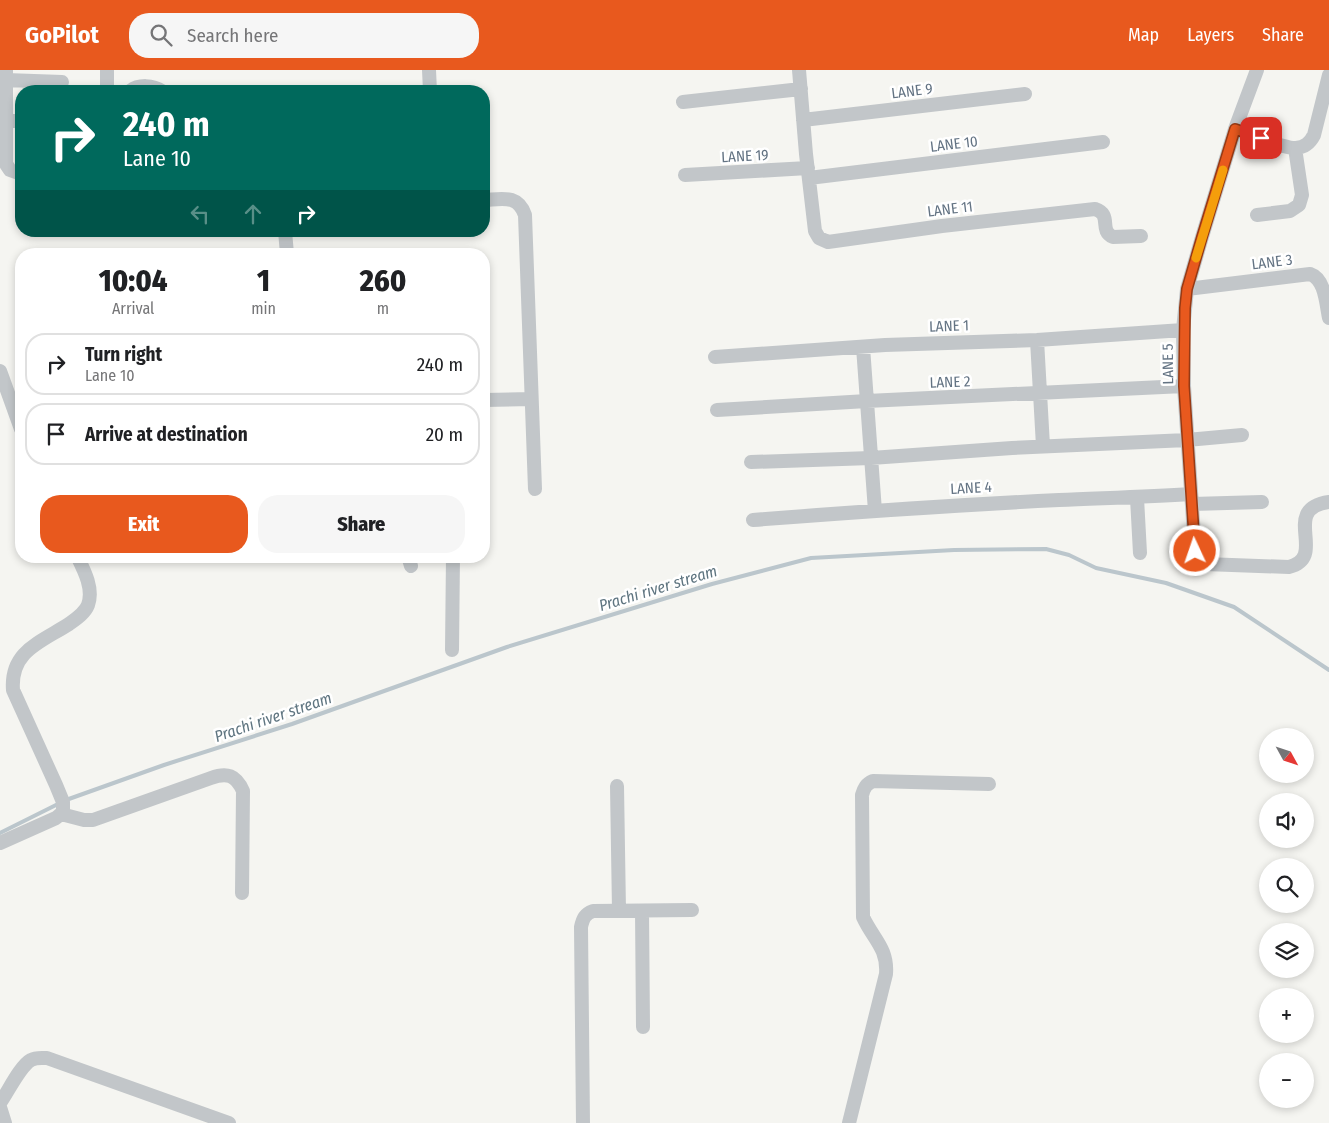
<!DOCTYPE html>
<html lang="en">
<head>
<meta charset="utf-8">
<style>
  :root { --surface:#fff; --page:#f6f6f6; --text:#202124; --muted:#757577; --line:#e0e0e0; --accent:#e8591e }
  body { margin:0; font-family:"Fira Sans Condensed",sans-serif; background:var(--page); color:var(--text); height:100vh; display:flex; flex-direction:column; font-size:19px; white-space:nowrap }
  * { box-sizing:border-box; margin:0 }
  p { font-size:16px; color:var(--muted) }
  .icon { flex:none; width:28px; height:28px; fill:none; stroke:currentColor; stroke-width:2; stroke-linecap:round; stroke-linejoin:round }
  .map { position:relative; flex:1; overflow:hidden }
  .side { position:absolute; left:15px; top:178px; width:475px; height:315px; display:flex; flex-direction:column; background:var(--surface); border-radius:20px; box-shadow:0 2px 8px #0003 }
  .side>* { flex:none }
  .hud { position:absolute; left:15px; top:15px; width:475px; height:152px; border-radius:20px; box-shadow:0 2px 8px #0003; background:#00695c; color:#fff; overflow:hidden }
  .needle { width:32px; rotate:130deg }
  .fabs { position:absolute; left:1259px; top:658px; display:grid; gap:10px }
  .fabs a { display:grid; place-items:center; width:55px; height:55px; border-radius:50%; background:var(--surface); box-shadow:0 2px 8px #0003; font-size:25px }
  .pin { position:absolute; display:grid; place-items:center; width:42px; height:42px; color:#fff; margin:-21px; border-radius:10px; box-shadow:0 2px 8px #0006 }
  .me { position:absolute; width:55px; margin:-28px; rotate:357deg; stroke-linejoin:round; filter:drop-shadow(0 0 4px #0008) }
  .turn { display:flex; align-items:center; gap:18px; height:105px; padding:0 25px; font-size:22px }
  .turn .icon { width:65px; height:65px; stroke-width:2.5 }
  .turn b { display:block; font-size:35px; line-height:42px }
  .lanes { display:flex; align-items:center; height:48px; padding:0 25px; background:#0003; justify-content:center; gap:25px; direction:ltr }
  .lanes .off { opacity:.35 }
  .eta { display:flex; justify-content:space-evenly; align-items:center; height:85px; text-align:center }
  .eta b { font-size:30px; font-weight:800; line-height:35px }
  .primary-button { display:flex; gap:10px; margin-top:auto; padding:10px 25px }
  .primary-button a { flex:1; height:58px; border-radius:20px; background:var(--accent); color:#fff; font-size:20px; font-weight:800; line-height:58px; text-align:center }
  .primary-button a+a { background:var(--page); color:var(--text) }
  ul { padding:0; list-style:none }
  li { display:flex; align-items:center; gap:15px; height:62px; margin:0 10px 8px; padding:0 15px; border:2px solid var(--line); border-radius:20px }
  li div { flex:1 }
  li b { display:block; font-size:19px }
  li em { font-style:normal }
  header { display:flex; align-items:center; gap:30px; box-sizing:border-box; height:70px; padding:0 25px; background:var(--accent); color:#fff }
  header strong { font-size:24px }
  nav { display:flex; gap:28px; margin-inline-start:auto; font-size:18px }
  .search { width:350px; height:45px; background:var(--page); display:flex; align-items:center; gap:12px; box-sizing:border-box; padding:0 18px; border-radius:20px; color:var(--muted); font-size:19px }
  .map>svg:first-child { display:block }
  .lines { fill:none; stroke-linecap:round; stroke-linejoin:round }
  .stream { stroke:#bbc6cc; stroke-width:4 }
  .street { stroke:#c2c6c9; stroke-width:14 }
  .route-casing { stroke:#973a14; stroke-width:12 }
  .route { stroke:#e8591e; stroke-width:9 }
  .slow { stroke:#f59e0b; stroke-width:9 }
  .labels { text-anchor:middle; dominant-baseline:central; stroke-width:5; stroke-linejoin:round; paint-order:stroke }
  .street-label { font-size:15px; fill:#637383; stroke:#fff }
  .water-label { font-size:16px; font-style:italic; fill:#5f7580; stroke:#fff }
</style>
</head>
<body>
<header>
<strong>GoPilot</strong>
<div class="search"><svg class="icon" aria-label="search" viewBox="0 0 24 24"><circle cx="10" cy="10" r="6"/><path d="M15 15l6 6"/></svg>Search here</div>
<nav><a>Map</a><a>Layers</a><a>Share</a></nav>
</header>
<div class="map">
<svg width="1329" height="1053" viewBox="0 0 1329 1053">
  <rect width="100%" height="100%" fill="#f5f5f1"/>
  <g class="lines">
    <!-- stream -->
    <path class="stream" d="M 66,730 L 164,695 L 292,654 L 507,577 L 712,514 L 811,488 L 954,480 L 1046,479 L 1069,485 L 1096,498 L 1166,513 L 1234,537 L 1329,600
      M 0,763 L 60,733"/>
    <!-- street -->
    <path class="street" d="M 6,0 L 6,94 L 10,100 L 21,104
      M 429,0 L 430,21
      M 799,0 L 806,84 L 815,161 L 819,168 L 828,172 L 942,156 L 1095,139 C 1113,145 1098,160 1113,167 L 1141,166
      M 1257,0 L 1235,59 L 1202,167 L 1187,219 L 1183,260 L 1184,316 L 1195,481 L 1197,487 L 1205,494 L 1289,497 C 1329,487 1279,439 1329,432
      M 6,10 L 62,12
      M 107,21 L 107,0
      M 130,21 C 139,14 153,15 162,21
      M 683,32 L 801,19
      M 803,50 L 1025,24
      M 6,51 L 21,51
      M 1235,59 C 1249,63 1284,79 1296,78 C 1305,77 1310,73 1314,65 L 1329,5
      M 685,105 L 808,98
      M 809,108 L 1103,72
      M 484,130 C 502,129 518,124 525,145 L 535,419
      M 1257,145 L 1290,141 L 1299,135 L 1302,125 L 1295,78
      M 285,161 L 287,184
      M 1187,219 L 1310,204 C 1325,209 1326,233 1329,248
      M 1037,270 L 1043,376
      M 863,277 L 875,441
      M 715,287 L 885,275 L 1037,270 L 1183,260
      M 0,301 L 21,359
      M 484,330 L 531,329
      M 717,340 L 867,331 L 1184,316
      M 751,392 L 871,388 L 1012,378 L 1187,370 L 1242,365
      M 1137,428 L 1140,483
      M 1192,434 L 1262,432
      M 753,450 C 855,442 957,435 1059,430 C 1103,428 1147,427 1191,424
      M 408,486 L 411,496
      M 452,580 L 453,486
      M 617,716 L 619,841
      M 61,744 L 84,750 L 93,750 L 211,708 C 227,702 236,705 243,721 L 242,823
      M 0,773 L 56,748 L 63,742 L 63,732 L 56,715 L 13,620 C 10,581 41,572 69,554 C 76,549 85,543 88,535 C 94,519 84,500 77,486
      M 642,841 L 643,957
      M 0,1033 C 8,1022 20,996 31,990 C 36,987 42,988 47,988 L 229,1053
      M 0,1037 L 5,1053
      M 583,1053 L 581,857 C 583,848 585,844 593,841 L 692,840
      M 849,1053 L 886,904 C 888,878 873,869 863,847 L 862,725 C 864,718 866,714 873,711 L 989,714"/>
  </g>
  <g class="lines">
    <!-- route casing -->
    <g class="route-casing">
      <path id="route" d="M 1195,481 L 1184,316 L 1185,238 L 1187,219 L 1202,167 L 1235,59 L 1261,68"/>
    </g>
    <!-- route -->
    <use href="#route" class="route"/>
    <!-- slow -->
    <path class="slow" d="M 1196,188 L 1223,100"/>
  </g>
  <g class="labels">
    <!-- street labels -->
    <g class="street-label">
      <text transform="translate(912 21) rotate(-7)">LANE 9</text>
      <text transform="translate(954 74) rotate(-7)">LANE 10</text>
      <text transform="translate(745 86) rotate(-3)">LANE 19</text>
      <text transform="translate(950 139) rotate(-7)">LANE 11</text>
      <text transform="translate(1272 192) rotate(-7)">LANE 3</text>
      <text transform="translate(949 256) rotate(-2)">LANE 1</text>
      <text transform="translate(1168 294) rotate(-91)">LANE 5</text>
      <text transform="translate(950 312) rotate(-2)">LANE 2</text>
      <text transform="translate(971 418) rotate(-3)">LANE 4</text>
    </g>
    <!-- water labels -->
    <g class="water-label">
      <text transform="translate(658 518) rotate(-17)">Prachi river stream</text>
      <text transform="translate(273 647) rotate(-19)">Prachi river stream</text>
    </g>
  </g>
</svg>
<div class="fabs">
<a><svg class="needle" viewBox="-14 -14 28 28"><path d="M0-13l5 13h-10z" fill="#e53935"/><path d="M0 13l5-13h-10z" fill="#757577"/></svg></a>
<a><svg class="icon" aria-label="sound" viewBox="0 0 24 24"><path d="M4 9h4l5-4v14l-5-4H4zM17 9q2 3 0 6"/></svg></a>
<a><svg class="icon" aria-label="search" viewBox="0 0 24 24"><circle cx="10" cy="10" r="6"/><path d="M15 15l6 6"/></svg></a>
<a><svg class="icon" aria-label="layers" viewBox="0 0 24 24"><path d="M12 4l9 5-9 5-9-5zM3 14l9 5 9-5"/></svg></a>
<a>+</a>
<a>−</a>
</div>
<div class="pin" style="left:1261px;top:68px;background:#d93025"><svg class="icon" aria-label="arrive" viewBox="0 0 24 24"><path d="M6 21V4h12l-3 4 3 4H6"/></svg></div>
<svg class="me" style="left:1195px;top:481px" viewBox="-20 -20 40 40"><circle r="17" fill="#e8591e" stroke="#fff" stroke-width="3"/><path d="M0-11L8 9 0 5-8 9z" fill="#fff"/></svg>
<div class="hud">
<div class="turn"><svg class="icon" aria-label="right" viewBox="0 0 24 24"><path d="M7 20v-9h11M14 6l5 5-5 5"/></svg><div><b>240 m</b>Lane 10</div></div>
<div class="lanes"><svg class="icon off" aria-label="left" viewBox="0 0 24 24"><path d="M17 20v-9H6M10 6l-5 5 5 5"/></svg><svg class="icon off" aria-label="ahead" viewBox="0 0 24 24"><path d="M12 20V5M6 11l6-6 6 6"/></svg><svg class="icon" aria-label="right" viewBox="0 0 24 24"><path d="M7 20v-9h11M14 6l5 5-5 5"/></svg></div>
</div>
<section class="side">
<div class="eta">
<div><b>10:04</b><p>Arrival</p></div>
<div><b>1</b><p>min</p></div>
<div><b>260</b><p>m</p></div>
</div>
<ul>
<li><svg class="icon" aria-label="right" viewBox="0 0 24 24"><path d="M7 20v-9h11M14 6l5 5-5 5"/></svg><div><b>Turn right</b><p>Lane 10</p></div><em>240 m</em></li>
<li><svg class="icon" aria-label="arrive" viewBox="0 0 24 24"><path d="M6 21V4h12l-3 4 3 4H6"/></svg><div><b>Arrive at destination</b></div><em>20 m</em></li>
</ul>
<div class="primary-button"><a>Exit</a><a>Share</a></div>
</section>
</div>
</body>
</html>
